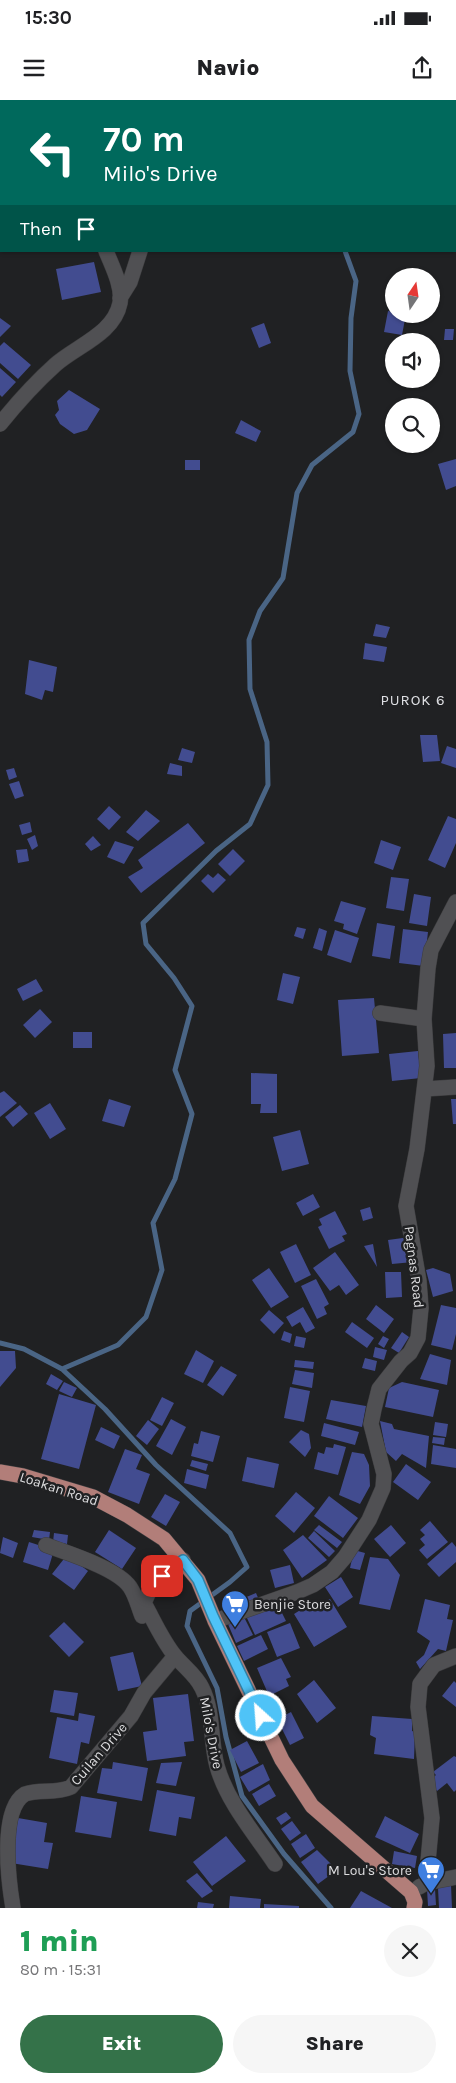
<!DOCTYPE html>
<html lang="en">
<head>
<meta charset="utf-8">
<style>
  :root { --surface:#fff; --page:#f6f6f6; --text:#202124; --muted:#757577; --accent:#347249 }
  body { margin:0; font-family:Karla,sans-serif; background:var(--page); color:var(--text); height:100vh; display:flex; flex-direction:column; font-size:19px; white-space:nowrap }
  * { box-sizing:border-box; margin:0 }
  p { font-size:16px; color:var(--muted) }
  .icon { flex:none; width:28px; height:28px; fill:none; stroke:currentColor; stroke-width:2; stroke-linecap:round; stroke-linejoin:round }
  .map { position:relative; height:1808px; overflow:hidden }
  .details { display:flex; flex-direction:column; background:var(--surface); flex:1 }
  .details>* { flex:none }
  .hud { position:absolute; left:0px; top:0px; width:456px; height:152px; box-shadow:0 1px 4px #0004; background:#00695c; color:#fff; overflow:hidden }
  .needle { width:32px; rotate:13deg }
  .tools { position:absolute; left:385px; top:168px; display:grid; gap:10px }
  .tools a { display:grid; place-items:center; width:55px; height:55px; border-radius:50%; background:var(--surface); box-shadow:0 1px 4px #0004; font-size:25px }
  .pin { position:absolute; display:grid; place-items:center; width:42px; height:42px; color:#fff; margin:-21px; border-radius:10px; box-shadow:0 2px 8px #0006 }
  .me { position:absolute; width:55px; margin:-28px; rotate:334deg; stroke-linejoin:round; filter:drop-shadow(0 0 4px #0008) }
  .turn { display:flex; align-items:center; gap:18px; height:105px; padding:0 20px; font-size:22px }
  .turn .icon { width:65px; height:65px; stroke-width:2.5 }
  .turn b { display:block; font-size:35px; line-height:42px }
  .then { display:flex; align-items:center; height:48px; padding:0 20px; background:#0003; gap:10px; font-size:19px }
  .round { display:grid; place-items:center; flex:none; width:52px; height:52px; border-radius:26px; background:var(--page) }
  .head { display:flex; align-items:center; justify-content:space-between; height:85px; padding:0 20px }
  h1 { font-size:30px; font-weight:800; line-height:38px; color:#1e9e55 }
  .button { display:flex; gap:10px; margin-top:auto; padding:10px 20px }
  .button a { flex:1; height:58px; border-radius:30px; background:var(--accent); color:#fff; font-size:20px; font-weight:800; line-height:58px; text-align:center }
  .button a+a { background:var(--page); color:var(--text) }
  .status { display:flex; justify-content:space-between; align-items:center; height:35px; padding:0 25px; background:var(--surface); direction:ltr }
  .status svg { height:14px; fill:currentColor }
  header { display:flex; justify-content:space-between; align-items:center; height:65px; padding:0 20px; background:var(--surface); font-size:22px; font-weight:800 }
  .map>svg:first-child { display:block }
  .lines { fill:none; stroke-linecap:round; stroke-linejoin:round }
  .stream { stroke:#4a6585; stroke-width:5 }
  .building { fill:#424c90 }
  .minor-casing { stroke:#3d3d3f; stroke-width:16 }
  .major-casing { stroke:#3d3d3f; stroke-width:16 }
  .minor { stroke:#505053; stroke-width:15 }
  .major { stroke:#b27e79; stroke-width:15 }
  .route-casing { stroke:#337fa1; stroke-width:12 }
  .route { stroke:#4fc3f7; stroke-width:9 }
  .labels { text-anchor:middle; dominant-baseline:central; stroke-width:5; stroke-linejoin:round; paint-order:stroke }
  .street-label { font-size:14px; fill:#dddddf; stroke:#202123 }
  .poi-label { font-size:14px; fill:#dddddf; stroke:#202123; text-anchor:start }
  .neighbourhood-label { font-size:15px; letter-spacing:1px; fill:#dfe0e4; stroke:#202123 }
</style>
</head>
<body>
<div class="status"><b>15:30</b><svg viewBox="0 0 49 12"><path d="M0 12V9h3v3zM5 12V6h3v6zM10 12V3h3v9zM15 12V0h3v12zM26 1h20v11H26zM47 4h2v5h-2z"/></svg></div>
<header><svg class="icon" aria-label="menu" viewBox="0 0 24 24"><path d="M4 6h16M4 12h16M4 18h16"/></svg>Navio<svg class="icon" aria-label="share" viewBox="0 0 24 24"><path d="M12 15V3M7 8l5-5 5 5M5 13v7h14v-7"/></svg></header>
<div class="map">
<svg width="456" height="1808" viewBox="0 0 456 1808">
  <rect width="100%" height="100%" fill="#202123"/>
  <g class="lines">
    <!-- stream -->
    <path class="stream" d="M 313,0 L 313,1
      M 0,1243 L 24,1249 L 62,1269 L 105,1309 L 156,1365 L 230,1433 L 247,1467 L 230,1482 L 190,1511 L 187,1526 L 217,1588 L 226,1637 L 242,1696 L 284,1754 L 331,1808
      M 62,1269 L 118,1245 L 146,1217 L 162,1170 L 153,1123 L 175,1079 L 192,1014 L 175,970 L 192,906 L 174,878 L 146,844 L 143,823 L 216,751 L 250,724 L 268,685 L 267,642 L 250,589 L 249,540 L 260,511 L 283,478 L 297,393 L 312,365 L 353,332 L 359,314 L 350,271 L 351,218 L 356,181 L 345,151"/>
  </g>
  <!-- building -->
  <path class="building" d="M 94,162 L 101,192 L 62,200 L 56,169 Z
    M 388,211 L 394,212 L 394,214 L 406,214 L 402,235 L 384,232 Z
    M 0,218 L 11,226 L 0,237 Z
    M 264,223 L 271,243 L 259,248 L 251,228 Z
    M 445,229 L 454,229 L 453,240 L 444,240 Z
    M 4,242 L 31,265 L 18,279 L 0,263 L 0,246 Z
    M 0,268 L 16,282 L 2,297 L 0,295 Z
    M 69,290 L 100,309 L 87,330 L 74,334 L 60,324 L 55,315 L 59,310 L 57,301 Z
    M 241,320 L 261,331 L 256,342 L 235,333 Z
    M 456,359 L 456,386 L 446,390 L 438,364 Z
    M 185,360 L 200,360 L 200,370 L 185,370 Z
    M 376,524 L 390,527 L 386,538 L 373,536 Z
    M 365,543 L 387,547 L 384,562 L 363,559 Z
    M 29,560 L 57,567 L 53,592 L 45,590 L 42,600 L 25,594 Z
    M 420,635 L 437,635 L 440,661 L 423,662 Z
    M 447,646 L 456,649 L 456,668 L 441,663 Z
    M 182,648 L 195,652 L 192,663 L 178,660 Z
    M 170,663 L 182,666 L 182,676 L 167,674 Z
    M 14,668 L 17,677 L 9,680 L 6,670 Z
    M 19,681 L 24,696 L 15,699 L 9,684 Z
    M 109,706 L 121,717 L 109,730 L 97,719 Z
    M 146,710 L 160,721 L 138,741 L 126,732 Z
    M 448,716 L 456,719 L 456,743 L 445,768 L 428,760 Z
    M 30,722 L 32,732 L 22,735 L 19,725 Z
    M 188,723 L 205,743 L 141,793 L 128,777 L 143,768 L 138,760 Z
    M 35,735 L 38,746 L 32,750 L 27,739 Z
    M 93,736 L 101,745 L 91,751 L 85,744 Z
    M 381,740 L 401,747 L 393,770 L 374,763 Z
    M 115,741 L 134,747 L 124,764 L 107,757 Z
    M 27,749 L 29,761 L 18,763 L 16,750 Z
    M 233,749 L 245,761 L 230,776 L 218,764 Z
    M 218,773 L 226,780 L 213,793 L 201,781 L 208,774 L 213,778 Z
    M 391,777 L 409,779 L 404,811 L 386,808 Z
    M 414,794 L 431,797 L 427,826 L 409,823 Z
    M 341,801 L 366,808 L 357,834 L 343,829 L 344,824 L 334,821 Z
    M 377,823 L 395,826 L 390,859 L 372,856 Z
    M 297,827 L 306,829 L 303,839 L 294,836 Z
    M 319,828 L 327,831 L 322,851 L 313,848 Z
    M 403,829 L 428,832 L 424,866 L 399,863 Z
    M 335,830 L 359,838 L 351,863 L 327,855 Z
    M 283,873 L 300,877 L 293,904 L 277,900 Z
    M 36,879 L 43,891 L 23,901 L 17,889 Z
    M 374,898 L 379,953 L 342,956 L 338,900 Z
    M 40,909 L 52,922 L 35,938 L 23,925 Z
    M 73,932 L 92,932 L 92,948 L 73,948 Z
    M 456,933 L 456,968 L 444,968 L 443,934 Z
    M 418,951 L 421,978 L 392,981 L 389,954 Z
    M 251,973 L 277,974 L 277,1013 L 260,1013 L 261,1004 L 251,1004 Z
    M 4,991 L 17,1003 L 0,1017 L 0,993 Z
    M 109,999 L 131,1006 L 124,1027 L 102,1021 Z
    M 451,999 L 456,999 L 456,1024 L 453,1024 Z
    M 50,1003 L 66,1029 L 50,1039 L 34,1013 Z
    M 20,1005 L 28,1014 L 13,1027 L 5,1017 Z
    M 300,1030 L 309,1064 L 282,1071 L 273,1037 Z
    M 313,1094 L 320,1107 L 303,1116 L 296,1103 Z
    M 370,1107 L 373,1118 L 363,1121 L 360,1110 Z
    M 335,1111 L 347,1134 L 342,1136 L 345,1141 L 329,1149 L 318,1127 L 322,1125 L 319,1119 Z
    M 410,1137 L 413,1162 L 392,1164 L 388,1140 Z
    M 296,1144 L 311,1175 L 295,1183 L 280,1152 Z
    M 373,1144 L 377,1167 L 364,1146 Z
    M 335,1152 L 359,1185 L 346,1195 L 339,1185 L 330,1191 L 313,1168 Z
    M 269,1168 L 289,1197 L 271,1208 L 252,1180 Z
    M 433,1168 L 450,1174 L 453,1191 L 433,1197 L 426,1170 Z
    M 385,1172 L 401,1172 L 402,1197 L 386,1198 Z
    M 316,1179 L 329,1204 L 324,1207 L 327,1214 L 317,1219 L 301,1186 Z
    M 376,1205 L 394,1219 L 384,1233 L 366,1219 Z
    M 441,1205 L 456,1208 L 456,1234 L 452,1250 L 431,1245 Z
    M 303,1207 L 315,1228 L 306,1233 L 300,1222 L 292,1227 L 286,1217 Z
    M 269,1210 L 284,1223 L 274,1234 L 260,1220 Z
    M 352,1222 L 374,1238 L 367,1248 L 345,1232 Z
    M 284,1231 L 292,1234 L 290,1243 L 281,1240 Z
    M 402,1232 L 409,1237 L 399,1253 L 391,1248 Z
    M 296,1236 L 306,1238 L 304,1248 L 294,1246 Z
    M 383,1236 L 389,1239 L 384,1248 L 378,1244 Z
    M 375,1247 L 387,1250 L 384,1260 L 373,1257 Z
    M 196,1250 L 214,1261 L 203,1283 L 184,1274 Z
    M 0,1251 L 15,1251 L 16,1268 L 0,1287 Z
    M 430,1254 L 451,1260 L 447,1285 L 420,1279 Z
    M 365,1258 L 377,1261 L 375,1271 L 362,1268 Z
    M 295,1260 L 314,1262 L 313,1269 L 294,1267 Z
    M 221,1266 L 237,1275 L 223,1296 L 207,1285 Z
    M 295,1270 L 314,1273 L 312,1288 L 292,1284 Z
    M 51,1274 L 63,1281 L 57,1290 L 46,1284 Z
    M 64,1282 L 77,1288 L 72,1297 L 59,1291 Z
    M 402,1282 L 439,1290 L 433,1317 L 385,1307 L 389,1288 Z
    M 290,1287 L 310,1291 L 304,1322 L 284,1318 Z
    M 59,1294 L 96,1305 L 79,1369 L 41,1359 Z
    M 162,1297 L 174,1303 L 162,1326 L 150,1320 Z
    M 331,1300 L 366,1306 L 362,1327 L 326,1319 Z
    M 171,1319 L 186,1327 L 172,1355 L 156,1346 Z
    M 148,1320 L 159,1329 L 147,1345 L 136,1336 Z
    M 380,1321 L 392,1324 L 394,1329 L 429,1336 L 426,1368 L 402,1354 L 396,1361 L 386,1352 Z
    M 435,1322 L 448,1324 L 446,1337 L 433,1335 Z
    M 324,1323 L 359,1332 L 355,1345 L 321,1336 Z
    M 101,1327 L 120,1336 L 114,1349 L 95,1340 Z
    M 301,1330 L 309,1334 L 311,1348 L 305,1357 L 289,1342 Z
    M 201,1331 L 220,1336 L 213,1362 L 191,1356 L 194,1343 L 198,1344 Z
    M 433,1337 L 445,1338 L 444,1345 L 432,1343 Z
    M 334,1344 L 346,1347 L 338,1375 L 314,1369 L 318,1352 L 324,1354 L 326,1347 L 333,1348 Z
    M 433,1345 L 456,1349 L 456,1368 L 431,1364 Z
    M 125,1349 L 142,1355 L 136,1369 L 150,1374 L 139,1404 L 108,1392 Z
    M 352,1352 L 364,1354 L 369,1365 L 370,1386 L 360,1404 L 339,1395 Z
    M 247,1357 L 279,1364 L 274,1388 L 242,1381 Z
    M 192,1360 L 208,1364 L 206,1371 L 190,1366 Z
    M 406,1364 L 431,1382 L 418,1400 L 393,1382 Z
    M 187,1369 L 209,1375 L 206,1389 L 184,1383 Z
    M 296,1392 L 315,1408 L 294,1433 L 275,1416 Z
    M 165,1394 L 180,1402 L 166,1426 L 151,1417 Z
    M 329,1396 L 358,1418 L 343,1438 L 314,1416 Z
    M 430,1421 L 448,1442 L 427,1459 L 419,1450 L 425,1445 L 420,1439 L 425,1435 L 420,1430 Z
    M 319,1425 L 342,1442 L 337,1448 L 314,1430 Z
    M 391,1425 L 406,1443 L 390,1457 L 374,1439 Z
    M 34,1430 L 50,1432 L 49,1440 L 32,1437 Z
    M 109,1430 L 136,1448 L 122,1469 L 95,1452 Z
    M 314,1431 L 335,1451 L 329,1457 L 308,1438 Z
    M 54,1433 L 68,1435 L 67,1444 L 53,1442 Z
    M 303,1435 L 327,1460 L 302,1478 L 283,1450 Z
    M 3,1437 L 18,1443 L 13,1458 L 0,1453 Z
    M 29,1442 L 54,1450 L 48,1470 L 23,1462 Z
    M 452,1442 L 456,1447 L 456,1462 L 439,1477 L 427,1464 Z
    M 354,1450 L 365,1453 L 360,1470 L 350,1468 Z
    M 67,1455 L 88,1471 L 74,1490 L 52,1474 Z
    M 370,1457 L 388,1459 L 400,1475 L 390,1510 L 359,1504 Z
    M 290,1465 L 294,1483 L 275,1488 L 270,1470 Z
    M 341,1477 L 353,1497 L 338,1507 L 325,1487 Z
    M 256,1493 L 259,1500 L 247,1505 L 244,1498 Z
    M 330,1499 L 347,1527 L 314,1547 L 294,1514 L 313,1502 L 316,1507 Z
    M 425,1499 L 450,1505 L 447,1519 L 453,1520 L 446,1551 L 438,1549 L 420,1569 L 416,1562 L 424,1555 L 430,1541 L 417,1532 Z
    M 277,1503 L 286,1521 L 255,1535 L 246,1516 Z
    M 244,1517 L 253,1535 L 236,1543 L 228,1524 Z
    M 64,1522 L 84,1542 L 69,1557 L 49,1536 Z
    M 290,1523 L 300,1548 L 277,1557 L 267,1532 Z
    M 261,1535 L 268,1549 L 244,1561 L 237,1546 Z
    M 133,1552 L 142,1586 L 118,1591 L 110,1557 Z
    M 281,1558 L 291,1577 L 286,1579 L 289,1586 L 269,1596 L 257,1568 Z
    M 314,1580 L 336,1608 L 317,1623 L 297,1594 Z
    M 454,1581 L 456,1583 L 456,1607 L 442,1596 Z
    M 54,1590 L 78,1593 L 74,1616 L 50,1612 Z
    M 188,1594 L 194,1641 L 184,1642 L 186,1656 L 147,1661 L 143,1632 L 157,1630 L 153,1598 Z
    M 291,1612 L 304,1638 L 290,1645 L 277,1619 Z
    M 79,1613 L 95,1616 L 89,1644 L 81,1642 L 77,1664 L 49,1658 L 57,1617 L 78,1621 Z
    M 372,1616 L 412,1619 L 412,1631 L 415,1632 L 414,1659 L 374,1654 L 376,1638 L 370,1635 Z
    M 247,1641 L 259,1663 L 241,1672 L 230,1650 Z
    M 454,1656 L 456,1657 L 456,1690 L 454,1692 L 447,1683 L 437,1691 L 429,1681 L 436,1675 L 433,1672 Z
    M 113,1662 L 148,1668 L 142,1701 L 97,1693 L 102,1668 L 112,1669 Z
    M 182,1662 L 176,1686 L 156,1683 L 161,1663 Z
    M 263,1664 L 270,1680 L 249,1692 L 240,1677 Z
    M 269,1684 L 276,1696 L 259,1706 L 252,1694 Z
    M 157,1690 L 195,1697 L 191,1719 L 179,1717 L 176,1736 L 149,1731 Z
    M 81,1696 L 117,1702 L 111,1738 L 75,1732 Z
    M 286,1712 L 291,1718 L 281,1725 L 276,1718 Z
    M 385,1716 L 419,1734 L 410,1753 L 375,1737 Z
    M 18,1718 L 47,1723 L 44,1742 L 53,1743 L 48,1769 L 11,1763 Z
    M 292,1721 L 301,1733 L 290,1741 L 281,1729 Z
    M 306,1734 L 315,1748 L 300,1758 L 291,1744 Z
    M 226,1736 L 246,1761 L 212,1786 L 193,1762 Z
    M 317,1750 L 337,1770 L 318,1784 L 301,1762 Z
    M 394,1751 L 417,1756 L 415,1768 L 392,1764 Z
    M 197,1773 L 213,1791 L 202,1798 L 186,1781 Z
    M 451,1785 L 452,1808 L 439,1808 L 438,1788 Z
    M 427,1789 L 435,1789 L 436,1805 L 428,1806 Z
    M 361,1791 L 392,1808 L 350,1808 Z
    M 230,1796 L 261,1799 L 260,1808 L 229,1808 Z
    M 198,1802 L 214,1804 L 213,1808 L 197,1808 Z
    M 264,1804 L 299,1806 L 299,1808 L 264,1808 Z"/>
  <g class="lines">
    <!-- minor casing -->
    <g class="minor-casing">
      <path id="minor" d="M 122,1 L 122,0
        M 120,198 L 130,182 L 140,151
        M 0,324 C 17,303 35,283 55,265 C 76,246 114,234 120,203 C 123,187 112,166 106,151
        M 380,913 L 424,919
        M 425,989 L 456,987
        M 46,1445 C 67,1453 117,1468 130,1487 C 136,1496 138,1506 142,1516
        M 183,1460 L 151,1487 L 144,1503 C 154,1521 162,1540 175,1556 C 184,1567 196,1575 202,1588 C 214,1612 210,1641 217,1666 C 227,1702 255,1734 275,1764
        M 215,1521 L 297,1492 L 313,1485 L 332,1472 L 345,1457 L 369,1420 L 383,1388 L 384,1374 L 371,1324 L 374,1309 L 379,1289 L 401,1261 L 410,1253 L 418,1238 L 421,1208 L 419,1181 L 406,1106 L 417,1049 L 427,966 L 424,919 L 428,868 L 431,850 L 456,802
        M 426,1783 L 432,1718 L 418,1607 L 420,1584 L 434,1565 L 456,1556
        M 419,1787 L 426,1783 L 456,1777
        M 13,1808 C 8,1778 0,1709 25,1694 C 40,1689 56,1694 71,1687 L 131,1616 L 144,1593 L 175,1556"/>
    </g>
    <!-- major casing -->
    <g class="major-casing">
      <path id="major" d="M 0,1372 L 23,1376 L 93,1397 L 127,1415 L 164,1439 L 198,1480 L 215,1521 L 282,1660 L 312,1706 L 411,1792 L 415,1802 L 414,1808"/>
    </g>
    <!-- minor -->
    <use href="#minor" class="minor"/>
    <!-- major -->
    <use href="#major" class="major"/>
  </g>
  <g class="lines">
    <!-- route casing -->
    <g class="route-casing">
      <path id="route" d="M 162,1476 L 183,1460 L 198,1480 L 213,1516 L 261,1616"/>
    </g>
    <!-- route -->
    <use href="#route" class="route"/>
  </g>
  <!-- icons -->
  <defs>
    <g id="supermarket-pin" transform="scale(1.4375)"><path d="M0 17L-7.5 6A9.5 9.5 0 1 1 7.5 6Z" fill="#3f7fe0" stroke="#202123"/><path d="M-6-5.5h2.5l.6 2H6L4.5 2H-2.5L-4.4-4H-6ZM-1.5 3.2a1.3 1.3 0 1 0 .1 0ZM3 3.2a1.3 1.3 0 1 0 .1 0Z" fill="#fff"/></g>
  </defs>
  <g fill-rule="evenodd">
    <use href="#supermarket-pin" x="235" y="1504"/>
    <use href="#supermarket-pin" x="431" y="1770"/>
  </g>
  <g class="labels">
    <!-- street labels -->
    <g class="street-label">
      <text transform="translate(414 1167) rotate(83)">Pagnas Road</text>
      <text transform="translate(59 1389) rotate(18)">Loakan Road</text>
      <text transform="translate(211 1633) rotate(79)">Milo's Drive</text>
      <text transform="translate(99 1654) rotate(-49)">Cuilan Drive</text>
    </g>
    <!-- poi labels -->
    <g class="poi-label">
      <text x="254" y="1504">Benjie Store</text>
      <text x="412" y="1770" text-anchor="end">M Lou's Store</text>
    </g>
    <!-- neighbourhood labels -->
    <g class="neighbourhood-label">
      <text x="413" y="600">PUROK 6</text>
    </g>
  </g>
</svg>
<div class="tools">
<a><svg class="needle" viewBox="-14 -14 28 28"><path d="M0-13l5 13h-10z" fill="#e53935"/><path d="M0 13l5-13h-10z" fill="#757577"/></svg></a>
<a><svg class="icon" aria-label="sound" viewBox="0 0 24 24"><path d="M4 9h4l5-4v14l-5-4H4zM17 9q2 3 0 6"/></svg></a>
<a><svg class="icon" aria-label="search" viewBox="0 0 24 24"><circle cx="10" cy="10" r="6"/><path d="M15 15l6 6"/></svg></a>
</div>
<div class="pin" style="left:162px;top:1476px;background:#d93025"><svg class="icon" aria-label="arrive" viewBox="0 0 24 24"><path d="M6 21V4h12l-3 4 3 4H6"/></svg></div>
<svg class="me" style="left:261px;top:1616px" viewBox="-20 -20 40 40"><circle r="17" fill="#4fc3f7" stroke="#fff" stroke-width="3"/><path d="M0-11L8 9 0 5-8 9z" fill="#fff"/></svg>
<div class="hud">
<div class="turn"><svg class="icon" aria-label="left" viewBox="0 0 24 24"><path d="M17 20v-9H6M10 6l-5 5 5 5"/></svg><div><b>70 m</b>Milo's Drive</div></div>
<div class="then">Then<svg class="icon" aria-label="arrive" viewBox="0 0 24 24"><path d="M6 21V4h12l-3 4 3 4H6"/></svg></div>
</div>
</div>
<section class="details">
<div class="head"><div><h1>1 min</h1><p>80 m · 15:31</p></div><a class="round"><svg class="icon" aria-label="close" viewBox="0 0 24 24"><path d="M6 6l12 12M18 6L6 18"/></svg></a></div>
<div class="button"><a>Exit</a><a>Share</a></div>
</section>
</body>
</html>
